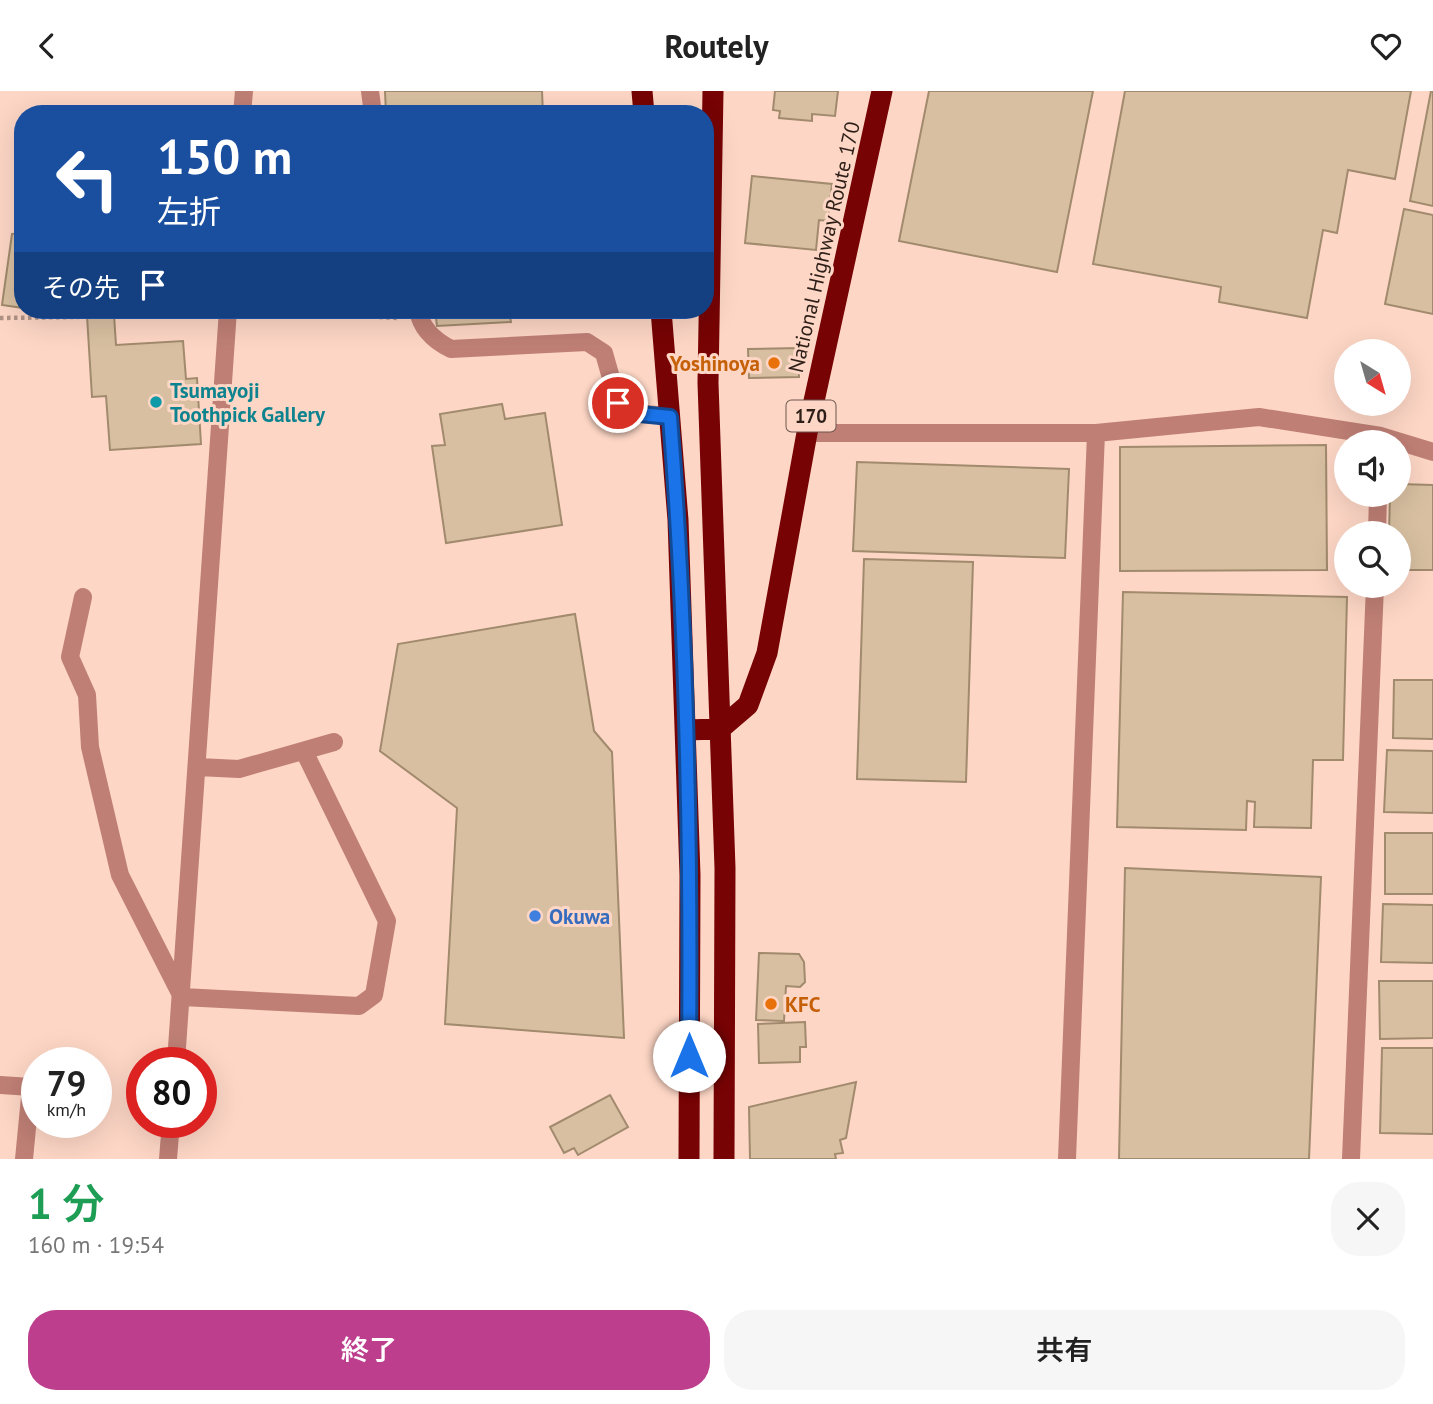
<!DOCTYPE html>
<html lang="ja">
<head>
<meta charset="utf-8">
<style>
  :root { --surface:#fff; --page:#f6f6f6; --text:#222; --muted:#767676; --accent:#bc3e8c }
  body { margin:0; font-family:"PT Sans","Noto Sans JP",sans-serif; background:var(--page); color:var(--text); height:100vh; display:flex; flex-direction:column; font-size:26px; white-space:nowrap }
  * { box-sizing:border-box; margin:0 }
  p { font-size:23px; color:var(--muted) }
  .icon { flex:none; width:38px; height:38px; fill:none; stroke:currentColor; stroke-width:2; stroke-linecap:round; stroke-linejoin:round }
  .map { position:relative; height:1068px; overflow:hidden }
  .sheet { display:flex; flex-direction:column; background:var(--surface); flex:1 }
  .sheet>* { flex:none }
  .hud { position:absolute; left:14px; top:14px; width:700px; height:214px; border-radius:28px; box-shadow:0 7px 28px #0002; background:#1a4fa0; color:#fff; overflow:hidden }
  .needle { width:46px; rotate:143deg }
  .tools { position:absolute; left:1334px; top:248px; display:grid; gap:14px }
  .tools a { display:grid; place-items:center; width:77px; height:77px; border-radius:50%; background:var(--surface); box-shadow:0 7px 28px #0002; font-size:35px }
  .speed { position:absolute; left:21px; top:956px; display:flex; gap:14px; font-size:35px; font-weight:700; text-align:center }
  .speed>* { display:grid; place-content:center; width:91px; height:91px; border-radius:50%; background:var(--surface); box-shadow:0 7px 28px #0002; line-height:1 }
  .speed small { font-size:18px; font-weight:400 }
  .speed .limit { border:10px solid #d22; background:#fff; color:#111 }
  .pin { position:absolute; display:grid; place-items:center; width:60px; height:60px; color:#fff; margin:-30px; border:4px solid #fff; border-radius:50%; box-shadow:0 2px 7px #0007 }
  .me { position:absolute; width:77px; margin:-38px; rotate:0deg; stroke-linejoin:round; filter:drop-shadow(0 0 5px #0008) }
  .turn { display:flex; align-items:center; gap:24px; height:147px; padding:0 28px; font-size:32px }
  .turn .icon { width:91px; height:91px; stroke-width:2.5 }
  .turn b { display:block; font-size:49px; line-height:60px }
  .then { display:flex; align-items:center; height:66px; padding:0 28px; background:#0003; gap:14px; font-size:26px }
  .round { display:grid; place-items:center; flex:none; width:74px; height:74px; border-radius:28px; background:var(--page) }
  .overview { display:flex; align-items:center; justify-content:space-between; height:119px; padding:0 28px }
  h1 { font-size:42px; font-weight:600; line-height:52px; color:#1e9e55 }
  .primary-button { display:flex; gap:14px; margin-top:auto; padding:14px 28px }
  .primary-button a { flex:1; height:80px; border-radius:28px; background:var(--accent); color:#fff; font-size:28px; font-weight:600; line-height:80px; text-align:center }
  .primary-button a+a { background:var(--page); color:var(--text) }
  header { display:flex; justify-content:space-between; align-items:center; height:91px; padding:0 28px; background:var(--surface); font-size:32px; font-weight:600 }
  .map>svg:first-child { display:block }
  .building { fill:#d8bfa1; stroke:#a18a6d; stroke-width:2 }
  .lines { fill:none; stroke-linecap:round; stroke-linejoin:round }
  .path { stroke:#b19385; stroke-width:4.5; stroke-dasharray:3.5 3.5; stroke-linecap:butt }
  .minor { stroke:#bf7f75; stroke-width:18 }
  .highway { stroke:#770304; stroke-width:21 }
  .route-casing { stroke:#114b97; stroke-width:18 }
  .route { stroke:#1a73e8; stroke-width:12 }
  .food-dot { fill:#e8710a; stroke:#fdd6c5; stroke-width:2.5 }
  .culture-dot { fill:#0f9aa8; stroke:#fdd6c5; stroke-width:2.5 }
  .shop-dot { fill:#3f7fe0; stroke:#fdd6c5; stroke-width:2.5 }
  .labels { text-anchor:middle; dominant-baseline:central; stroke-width:6; stroke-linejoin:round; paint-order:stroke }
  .shield { fill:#fdd6c5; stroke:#6b564c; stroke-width:2 }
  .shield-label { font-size:19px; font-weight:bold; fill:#2d1f18 }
  .street-label { font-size:21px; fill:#2d1f18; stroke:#fdd6c5 }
  .food-label { font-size:21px; font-weight:bold; fill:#c56008; stroke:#fdd6c5; text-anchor:end }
  .culture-label { font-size:21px; font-weight:bold; fill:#0d838f; stroke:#fdd6c5; text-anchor:start }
  .shop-label { font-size:21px; font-weight:bold; fill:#366cbe; stroke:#fdd6c5; text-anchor:start }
</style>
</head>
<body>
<header><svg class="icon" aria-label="back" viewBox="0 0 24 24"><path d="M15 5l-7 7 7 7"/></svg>Routely<svg class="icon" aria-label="heart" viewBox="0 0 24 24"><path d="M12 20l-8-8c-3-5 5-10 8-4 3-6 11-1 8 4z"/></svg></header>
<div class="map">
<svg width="1433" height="1068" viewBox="0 0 1433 1068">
  <rect width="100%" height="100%" fill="#fdd6c5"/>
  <!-- building -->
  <path class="building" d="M 385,0 L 542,0 L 543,23 L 386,23 Z
    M 775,0 L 838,0 L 835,25 L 812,23 L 812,30 L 779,27 L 780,20 L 773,19 Z
    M 929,0 L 1093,0 L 1057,181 L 899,150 Z
    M 1125,0 L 1411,0 L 1395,88 L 1348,79 L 1337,142 L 1323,139 L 1307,227 L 1219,211 L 1221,196 L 1093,173 Z
    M 1431,0 L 1433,0 L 1433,115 L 1410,110 Z
    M 752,85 L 832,93 L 828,130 L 819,129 L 816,159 L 745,152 Z
    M 1404,118 L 1433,124 L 1433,223 L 1385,213 Z
    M 23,142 L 23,217 L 2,214 L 12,143 Z
    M 37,219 L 77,219 L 71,223 Z
    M 435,219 L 509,219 L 511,231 L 437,235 Z
    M 114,224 L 116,254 L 183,250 L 186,288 L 197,287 L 201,353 L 110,359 L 106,305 L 92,306 L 87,225 Z
    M 799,257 L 799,286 L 749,287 L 748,258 Z
    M 502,313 L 505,328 L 545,322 L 562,434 L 446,452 L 432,355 L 445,354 L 440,323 Z
    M 1326,354 L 1327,479 L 1120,480 L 1120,356 Z
    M 857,371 L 1069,378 L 1065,467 L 853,460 Z
    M 1398,393 L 1433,394 L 1433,479 L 1398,479 L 1398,443 L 1389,443 L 1390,404 L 1398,404 Z
    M 864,468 L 973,471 L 966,691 L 857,688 Z
    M 1123,501 L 1347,506 L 1343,669 L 1313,669 L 1311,737 L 1254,736 L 1255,711 L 1247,710 L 1246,739 L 1117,736 Z
    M 575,523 L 594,640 L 612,661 L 624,947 L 445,933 L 457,717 L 380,660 L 398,553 Z
    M 1394,589 L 1433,589 L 1433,648 L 1393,647 Z
    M 1387,659 L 1433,660 L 1433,722 L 1384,721 Z
    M 1385,742 L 1433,742 L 1433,803 L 1385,803 Z
    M 1125,777 L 1321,786 L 1309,1068 L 1119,1068 Z
    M 1383,813 L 1433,814 L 1433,872 L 1381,871 Z
    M 759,862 L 799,863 L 804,871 L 805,891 L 800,896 L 786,895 L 784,930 L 756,929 Z
    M 1379,890 L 1433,890 L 1433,947 L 1380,948 Z
    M 805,931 L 806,956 L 800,956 L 800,971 L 759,972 L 758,933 Z
    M 1382,957 L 1433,957 L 1433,1043 L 1380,1042 Z
    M 856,991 L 846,1047 L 840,1049 L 843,1062 L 835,1063 L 836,1068 L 750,1068 L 749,1016 Z
    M 610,1004 L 628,1036 L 578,1064 L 574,1057 L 564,1062 L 550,1036 Z"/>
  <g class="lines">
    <!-- path -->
    <path class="path" d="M 355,219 L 358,225 L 399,227
      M 0,227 L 78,226 L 79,219"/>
    <!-- minor -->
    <path class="minor" d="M 370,0 L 373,23
      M 242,23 L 244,0
      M 418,219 C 421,238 435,250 451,258 L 587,251 L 604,262 L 618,312 L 630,322 L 670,325
      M 807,342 L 1096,342 L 1259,326 L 1381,345 L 1433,361
      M 1377,443 L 1378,404
      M 83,506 L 70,566 L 87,604 L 90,656 L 120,784 L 182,906 L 359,915 L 374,904 L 387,830 L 304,660
      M 198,676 L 239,678 L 334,651
      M 176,971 L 228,219
      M 0,994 L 31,996 L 24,1068
      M 168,1068 L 171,1031
      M 1067,1068 L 1096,342
      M 1351,1068 L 1375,495"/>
    <!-- highway -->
    <path class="highway" d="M 642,0 L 644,23
      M 713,0 L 708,292 L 725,777 L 724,1068
      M 661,219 L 678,429 L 690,784 L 689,1068
      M 685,639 L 720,638 L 748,614 L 767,562 L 807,342 L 882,0"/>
  </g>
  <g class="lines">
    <!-- route casing -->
    <g class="route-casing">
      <path id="route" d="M 618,312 L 630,322 L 670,326 C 687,538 691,752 689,965"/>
    </g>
    <!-- route -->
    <use href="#route" class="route"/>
  </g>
  <!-- markers -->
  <g class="food-dot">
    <circle cx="774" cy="272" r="7"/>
    <circle cx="771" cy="913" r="7"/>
  </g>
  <circle class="culture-dot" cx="156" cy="311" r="7"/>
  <circle class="shop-dot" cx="535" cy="825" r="7"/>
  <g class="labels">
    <!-- shield labels -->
    <rect class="shield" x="786.5" y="309.5" width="49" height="31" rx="5"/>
    <g class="shield-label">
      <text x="811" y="325">170</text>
    </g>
    <!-- street labels -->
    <g class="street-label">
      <text transform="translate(824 156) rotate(-77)">National Highway Route 170</text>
    </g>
    <!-- food labels -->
    <g class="food-label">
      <text x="760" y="272">Yoshinoya</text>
      <text x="785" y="913" text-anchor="start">KFC</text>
    </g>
    <!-- culture labels -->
    <g class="culture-label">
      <text x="170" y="299">Tsumayoji<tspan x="170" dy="24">Toothpick Gallery</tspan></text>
    </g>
    <!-- shop labels -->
    <g class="shop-label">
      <text x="549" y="825">Okuwa</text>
    </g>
  </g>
</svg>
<div class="tools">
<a><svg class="needle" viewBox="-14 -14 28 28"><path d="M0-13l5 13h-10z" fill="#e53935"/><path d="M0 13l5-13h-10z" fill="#767676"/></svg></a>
<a><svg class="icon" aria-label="sound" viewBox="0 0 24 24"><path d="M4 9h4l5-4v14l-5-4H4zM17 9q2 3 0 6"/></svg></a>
<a><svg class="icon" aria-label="search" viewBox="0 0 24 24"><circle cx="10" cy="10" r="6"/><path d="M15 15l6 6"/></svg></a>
</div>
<div class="speed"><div>79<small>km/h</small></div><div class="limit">80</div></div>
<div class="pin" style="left:618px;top:312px;background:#d93025"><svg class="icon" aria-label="arrive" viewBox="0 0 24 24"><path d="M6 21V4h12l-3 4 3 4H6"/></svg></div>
<svg class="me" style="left:689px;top:965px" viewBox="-20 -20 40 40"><circle r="19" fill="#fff"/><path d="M0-13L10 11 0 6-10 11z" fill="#1a73e8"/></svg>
<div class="hud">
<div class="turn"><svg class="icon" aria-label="left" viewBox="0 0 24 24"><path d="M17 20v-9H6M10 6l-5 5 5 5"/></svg><div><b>150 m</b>左折</div></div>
<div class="then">その先<svg class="icon" aria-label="arrive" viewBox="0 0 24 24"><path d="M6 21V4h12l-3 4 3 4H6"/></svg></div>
</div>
</div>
<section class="sheet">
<div class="overview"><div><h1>1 分</h1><p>160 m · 19:54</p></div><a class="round"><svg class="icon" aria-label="close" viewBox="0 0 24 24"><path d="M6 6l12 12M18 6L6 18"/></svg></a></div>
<div class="primary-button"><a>終了</a><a>共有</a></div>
</section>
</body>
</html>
